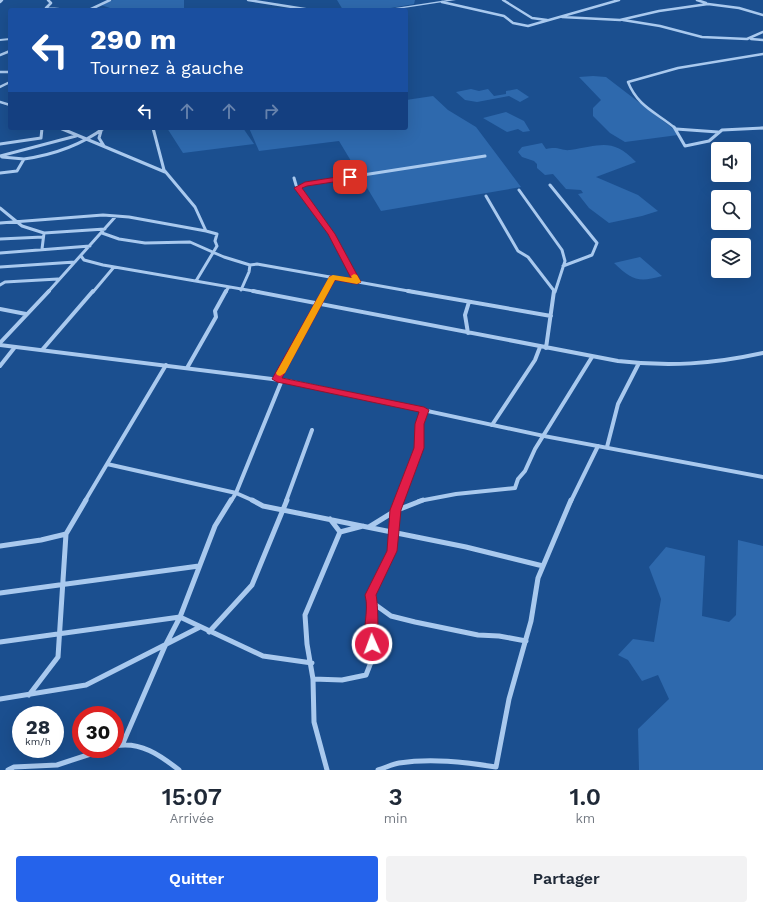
<!DOCTYPE html>
<html lang="fr">
<head>
<meta charset="utf-8">
<style>
  :root { --surface:#fff; --page:#f2f2f3; --text:#1f2937; --muted:#747a83; --accent:#2563eb }
  body { margin:0; font-family:"Work Sans",sans-serif; background:var(--page); color:var(--text); height:100vh; display:flex; flex-direction:column; font-size:15px; white-space:nowrap }
  * { box-sizing:border-box; margin:0 }
  p { font-size:13px; color:var(--muted) }
  .icon { flex:none; width:22px; height:22px; fill:none; stroke:currentColor; stroke-width:2; stroke-linecap:round; stroke-linejoin:round }
  .map { position:relative; height:770px; overflow:hidden }
  .panel { display:flex; flex-direction:column; background:var(--surface); flex:1 }
  .panel>* { flex:none }
  .guide { position:absolute; left:8px; top:8px; width:400px; height:122px; border-radius:4px; box-shadow:0 4px 16px #0002; background:#1a4fa0; color:#fff; overflow:hidden }
  .fabs { position:absolute; left:711px; top:142px; display:grid; gap:8px }
  .fabs a { display:grid; place-items:center; width:40px; height:40px; border-radius:4px; background:var(--surface); box-shadow:0 4px 16px #0002; font-size:20px }
  .speed { position:absolute; left:12px; top:706px; display:flex; gap:8px; font-size:20px; font-weight:700; text-align:center }
  .speed>* { display:grid; place-content:center; width:52px; height:52px; border-radius:50%; background:var(--surface); box-shadow:0 4px 16px #0002; line-height:1 }
  .speed small { font-size:10px; font-weight:400 }
  .speed .limit { border:6px solid #d22; background:#fff; color:#111 }
  .pin { position:absolute; display:grid; place-items:center; width:34px; height:34px; color:#fff; margin:-17px; border-radius:8px; box-shadow:0 2px 6px #0006 }
  .me { position:absolute; width:44px; margin:-22px; rotate:358deg; stroke-linejoin:round; filter:drop-shadow(0 0 3px #0008) }
  .turn { display:flex; align-items:center; gap:14px; height:84px; padding:0 16px; font-size:18px }
  .turn .icon { width:52px; height:52px; stroke-width:2.5 }
  .turn b { display:block; font-size:28px; line-height:34px }
  .lanes { display:flex; align-items:center; height:38px; padding:0 16px; background:#0003; justify-content:center; gap:20px; direction:ltr }
  .lanes .off { opacity:.35 }
  .eta { display:flex; justify-content:space-evenly; align-items:center; height:68px; text-align:center }
  .eta b { font-size:24px; font-weight:600; line-height:28px }
  .button { display:flex; gap:8px; margin-top:auto; padding:8px 16px }
  .button a { flex:1; height:46px; border-radius:4px; background:var(--accent); color:#fff; font-size:16px; font-weight:600; line-height:46px; text-align:center }
  .button a+a { background:var(--page); color:var(--text) }
  .map>svg:first-child { display:block }
  .green { fill:#2e69ad }
  .lines { fill:none; stroke-linecap:round; stroke-linejoin:round }
  .minor-far3 { stroke:#a9c9ee; stroke-width:2.5 }
  .minor-far2 { stroke:#a9c9ee; stroke-width:3 }
  .minor-far1 { stroke:#a9c9ee; stroke-width:4 }
  .minor { stroke:#a9c9ee; stroke-width:5 }
  .tertiary { fill:#a9c9ee; fill-rule:evenodd }
  .route { fill:#e11d48; stroke:#92132f }
  .slow { fill:#f59e0b }
</style>
</head>
<body>
<div class="map">
<svg width="763" height="770" viewBox="0 0 763 770">
  <rect width="100%" height="100%" fill="#1b4f8f"/>
  <!-- green -->
  <path class="green" d="M 113,0 L 184,0 L 184,10 L 116,10 L 101,5 Z
    M 337,0 L 415,0 L 414,4 L 379,10 L 343,10 Z
    M 593,76 L 606,77 L 675,130 L 678,135 L 625,142 L 610,133 L 593,116 L 593,108 L 601,100 L 579,77 Z
    M 471,89 L 479,91 L 488,89 L 494,96 L 506,94 L 506,91 L 517,89 L 529,97 L 520,102 L 509,96 L 477,102 L 465,100 L 456,92 Z
    M 433,96 L 448,110 L 476,127 L 521,187 L 381,211 L 339,141 L 259,151 L 249,128 L 406,128 L 406,100 Z
    M 506,112 L 524,121 L 530,131 L 523,132 L 518,129 L 507,132 L 483,118 Z
    M 167,128 L 243,128 L 254,144 L 183,153 Z
    M 542,143 L 546,149 C 559,146 561,151 570,150 C 600,146 612,137 636,162 L 596,177 L 638,195 L 658,211 L 642,216 L 609,223 L 589,208 L 578,194 L 583,193 L 581,190 L 566,189 L 553,174 L 545,175 L 537,168 L 537,164 L 534,161 L 522,157 L 518,152 L 522,147 Z
    M 640,257 L 662,276 C 638,283 632,280 614,263 Z
    M 738,540 L 763,546 L 763,770 L 639,770 L 638,729 L 669,699 L 658,675 L 642,681 L 628,660 L 618,655 L 633,639 L 654,642 L 661,599 L 649,567 L 666,547 L 705,556 L 702,616 L 729,622 L 736,615 Z"/>
  <g class="lines">
    <!-- minor-far3 -->
    <path class="minor-far3" d="M 48,0 L 51,3 L 46,8 L 68,10
      M 248,0 L 311,10
      M 503,0 L 532,18 L 547,20
      M 697,0 L 706,3
      M 0,2 L 2,0
      M 442,2 L 504,16 L 513,23 L 528,26 L 619,0
      M 89,10 L 110,0
      M 562,17 L 620,20 L 659,11 L 708,4 L 739,8 L 763,15
      M 623,20 L 660,26 L 702,37 L 747,39 L 763,32
      M 751,39 L 763,40
      M 0,55 L 10,51
      M 0,72 L 10,72
      M 0,87 L 10,82
      M 0,102 L 10,105
      M 675,128 C 656,112 638,107 628,82 L 678,68 L 763,54
      M 761,128 L 763,128"/>
    <!-- minor-far2 -->
    <path class="minor-far2" d="M 674,127 L 685,146 L 709,141 L 722,130 L 763,128
      M 60,128 L 165,172
      M 153,128 L 164,170 L 195,207 L 206,231 L 217,234 L 215,241 L 217,246 L 196,281
      M 676,129 L 718,132
      M 101,131 L 99,138 L 104,146
      M 0,144 L 41,138 L 42,128
      M 0,156 L 76,136
      M 2,157 L 24,159
      M 0,173 L 17,171 L 24,159 C 52,155 81,145 104,128
      M 294,178 L 296,185 L 331,234 L 357,282
      M 550,185 L 597,243 L 592,255 L 563,266
      M 298,188 L 305,184 L 485,156
      M 519,190 L 562,250 L 565,261 L 555,292
      M 486,196 L 518,251 L 528,257 L 555,292
      M 0,208 L 22,226 L 44,233 L 42,249
      M 0,223 L 103,215 L 129,217 L 206,231
      M 44,233 L 105,229
      M 102,233 L 119,239 L 145,243 L 190,242 L 224,257 L 250,265 L 249,272 L 241,290
      M 0,239 L 43,237
      M 0,253 L 90,246
      M 81,256 L 84,260 L 103,265 L 259,292
      M 250,265 L 257,264 L 414,292
      M 0,267 L 75,262
      M 0,285 L 5,282 L 58,279
      M 48,292 L 116,216
      M 93,292 L 114,267
      M 226,292 L 228,288
      M 325,292 L 333,277"/>
    <!-- minor-far1 -->
    <path class="minor-far1" d="M 253,291 L 618,361 C 669,367 713,364 763,353
      M 408,291 L 551,316
      M 0,309 L 26,314
      M 468,333 L 465,315 L 469,302
      M 0,343 L 49,291
      M 546,348 L 554,291
      M 42,350 L 93,291
      M 0,366 L 15,347
      M 187,368 L 216,317 L 215,311 L 226,291
      M 277,379 L 325,291
      M 492,425 L 535,360 L 540,347
      M 607,447 L 618,404 L 639,363
      M 107,464 L 236,493 L 254,501
      M 85,501 L 166,365
      M 231,501 L 236,493 L 282,380
      M 286,501 L 312,430
      M 399,501 L 419,448 L 419,424 L 424,410
      M 419,501 L 456,494 L 515,488 L 518,479 L 525,471 L 535,449 L 592,357
      M 571,501 L 598,446"/>
    <!-- minor -->
    <path class="minor" d="M 252,500 L 263,506 L 466,547 L 543,566
      M 330,519 L 340,532
      M 369,527 L 395,511 L 423,500
      M 0,546 L 41,540 L 66,534
      M 0,593 L 199,566
      M 373,603 L 391,616 L 415,622 L 478,635 L 499,636 L 526,641
      M 209,632 L 252,585 L 287,500
      M 0,642 L 180,617 L 263,656 L 312,663
      M 313,679 L 342,680 L 366,675 L 373,657 L 371,630 L 373,603 L 370,595 L 392,551 L 396,510 L 400,500
      M 29,695 L 58,657 L 66,534 L 86,500
      M 0,699 L 86,685 L 200,627
      M 123,743 L 165,646 L 180,617 L 215,526 L 231,500
      M 115,746 C 140,741 160,755 179,770
      M 8,770 L 14,767 L 57,765 L 106,749
      M 327,770 L 314,722 L 313,679 L 307,644 L 305,615 L 340,532 L 363,526
      M 378,770 C 385,768 392,764 399,763 C 431,758 464,762 496,767 L 509,699 L 531,621 L 538,578 L 571,500"/>
    <!-- tertiary -->
    <path class="tertiary" d="M 447,0 L 456,0 L 391,10 L 382,10 Z
      M 10,38 L 10,40 L 0,41 L 0,39 Z
      M 0,343 L 288,379 L 544,434 L 763,475 L 763,479 L 544,438 L 288,383 L 0,347 Z"/>
  </g>
  <!-- route -->
  <path class="route" d="M 350,175 L 353,176 L 353,179 L 307,186 L 302,188 L 335,234 L 361,282 L 357,284 L 335,280 L 282,378 L 424,407 L 429,410 L 424,424 L 424,448 L 401,510 L 397,551 L 376,595 C 378,602 379,641 376,647 L 372,649 L 368,647 C 360,631 370,612 365,595 L 387,551 L 390,510 L 414,448 L 415,424 L 419,412 L 277,382 L 272,379 L 330,276 L 351,278 L 328,234 L 294,188 L 305,182 Z"/>
  <!-- slow -->
  <path class="slow" d="M 333,275 L 352,278 L 351,276 L 354,274 L 357,275 L 361,282 L 357,284 L 335,280 L 285,373 L 280,376 L 277,375 L 276,373 L 329,277 Z"/>
</svg>
<div class="fabs">
<a><svg class="icon" aria-label="sound" viewBox="0 0 24 24"><path d="M4 9h4l5-4v14l-5-4H4zM17 9q2 3 0 6"/></svg></a>
<a><svg class="icon" aria-label="search" viewBox="0 0 24 24"><circle cx="10" cy="10" r="6"/><path d="M15 15l6 6"/></svg></a>
<a><svg class="icon" aria-label="layers" viewBox="0 0 24 24"><path d="M12 4l9 5-9 5-9-5zM3 14l9 5 9-5"/></svg></a>
</div>
<div class="speed"><div>28<small>km/h</small></div><div class="limit">30</div></div>
<div class="pin" style="left:350px;top:177px;background:#d93025"><svg class="icon" aria-label="arrive" viewBox="0 0 24 24"><path d="M6 21V4h12l-3 4 3 4H6"/></svg></div>
<svg class="me" style="left:372px;top:644px" viewBox="-20 -20 40 40"><circle r="17" fill="#e11d48" stroke="#fff" stroke-width="3"/><path d="M0-11L8 9 0 5-8 9z" fill="#fff"/></svg>
<div class="guide">
<div class="turn"><svg class="icon" aria-label="left" viewBox="0 0 24 24"><path d="M17 20v-9H6M10 6l-5 5 5 5"/></svg><div><b>290 m</b>Tournez à gauche</div></div>
<div class="lanes"><svg class="icon" aria-label="left" viewBox="0 0 24 24"><path d="M17 20v-9H6M10 6l-5 5 5 5"/></svg><svg class="icon off" aria-label="ahead" viewBox="0 0 24 24"><path d="M12 20V5M6 11l6-6 6 6"/></svg><svg class="icon off" aria-label="ahead" viewBox="0 0 24 24"><path d="M12 20V5M6 11l6-6 6 6"/></svg><svg class="icon off" aria-label="right" viewBox="0 0 24 24"><path d="M7 20v-9h11M14 6l5 5-5 5"/></svg></div>
</div>
</div>
<section class="panel">
<div class="eta">
<div><b>15:07</b><p>Arrivée</p></div>
<div><b>3</b><p>min</p></div>
<div><b>1.0</b><p>km</p></div>
</div>
<div class="button"><a>Quitter</a><a>Partager</a></div>
</section>
</body>
</html>
